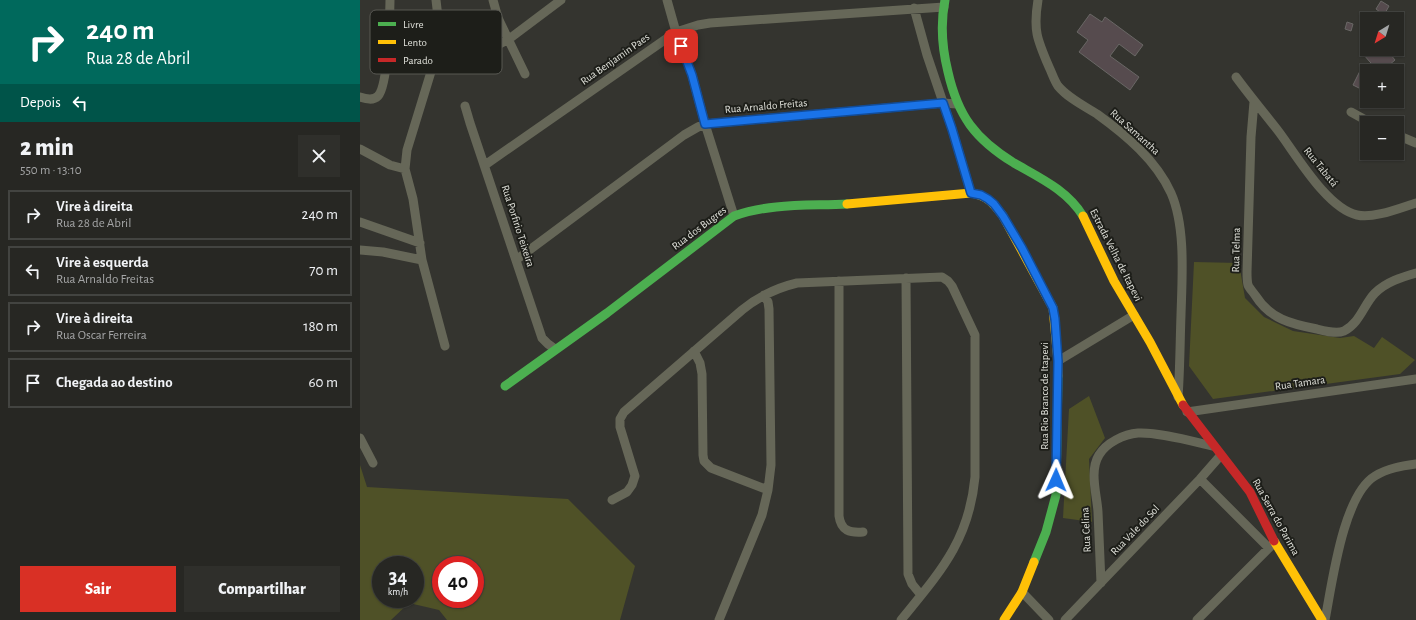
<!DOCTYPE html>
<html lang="pt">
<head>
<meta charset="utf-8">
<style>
  :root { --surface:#272723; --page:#2f2f2b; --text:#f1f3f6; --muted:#a4a5a6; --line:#434441; --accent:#d93025 }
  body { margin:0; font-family:"Alegreya Sans",sans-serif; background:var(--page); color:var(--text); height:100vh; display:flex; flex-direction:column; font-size:15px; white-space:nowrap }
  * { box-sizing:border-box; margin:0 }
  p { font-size:13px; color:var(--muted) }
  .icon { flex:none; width:22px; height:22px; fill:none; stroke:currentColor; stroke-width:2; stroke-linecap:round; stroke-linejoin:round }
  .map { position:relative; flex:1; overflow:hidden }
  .details { display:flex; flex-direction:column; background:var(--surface); width:360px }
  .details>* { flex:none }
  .hud { background:#00695c; color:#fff; overflow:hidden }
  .needle { width:26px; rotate:218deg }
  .controls { position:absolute; left:1000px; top:12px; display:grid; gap:8px }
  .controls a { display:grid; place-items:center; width:44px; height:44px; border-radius:0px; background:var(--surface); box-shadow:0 1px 3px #0004,0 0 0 1px var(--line); font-size:20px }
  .speed { position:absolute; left:12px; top:556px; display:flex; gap:8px; font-size:20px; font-weight:700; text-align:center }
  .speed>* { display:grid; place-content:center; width:52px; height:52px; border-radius:50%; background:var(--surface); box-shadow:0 1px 3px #0004,0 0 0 1px var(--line); line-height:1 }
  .speed small { font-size:10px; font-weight:400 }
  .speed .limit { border:6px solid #d22; background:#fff; color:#111 }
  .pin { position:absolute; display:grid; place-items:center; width:34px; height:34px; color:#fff; margin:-17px; border-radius:8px; box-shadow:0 2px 6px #0006 }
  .me { position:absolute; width:44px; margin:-22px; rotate:1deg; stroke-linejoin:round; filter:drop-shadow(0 0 3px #0008) }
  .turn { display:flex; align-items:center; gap:14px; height:84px; padding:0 20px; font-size:18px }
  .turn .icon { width:52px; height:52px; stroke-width:2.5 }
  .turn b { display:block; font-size:28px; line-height:34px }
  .then { display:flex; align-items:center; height:38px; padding:0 20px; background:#0003; gap:8px; font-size:15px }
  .round { display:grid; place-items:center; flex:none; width:42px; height:42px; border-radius:0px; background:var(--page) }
  .head { display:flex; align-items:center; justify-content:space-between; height:68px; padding:0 20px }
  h1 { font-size:24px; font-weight:800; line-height:30px }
  .primary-button { display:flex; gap:8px; margin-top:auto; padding:8px 20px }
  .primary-button a { flex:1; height:46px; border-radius:0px; background:var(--accent); color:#fff; font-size:16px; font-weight:800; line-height:46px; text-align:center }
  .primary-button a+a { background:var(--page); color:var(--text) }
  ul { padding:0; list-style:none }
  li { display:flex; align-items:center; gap:12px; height:50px; margin:0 8px 6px; padding:0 12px; border:2px solid var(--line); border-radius:0px }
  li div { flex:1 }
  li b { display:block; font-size:15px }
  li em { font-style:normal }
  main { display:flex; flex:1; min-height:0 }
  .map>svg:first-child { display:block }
  .green { fill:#4f5127; fill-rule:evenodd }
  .building { fill:#564b4e; stroke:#696765 }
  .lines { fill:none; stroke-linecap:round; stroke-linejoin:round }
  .street { stroke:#666758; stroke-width:9 }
  .fast { stroke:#4caf50; stroke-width:9 }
  .slow { stroke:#ffc107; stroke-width:9 }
  .jam { stroke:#c62828; stroke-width:9 }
  .route-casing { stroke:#114b97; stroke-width:10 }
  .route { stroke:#1a73e8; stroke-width:7 }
  .labels { text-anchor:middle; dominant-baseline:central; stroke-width:4; stroke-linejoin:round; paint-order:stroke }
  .street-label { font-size:11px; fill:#e0e1da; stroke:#1d1e19 }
  .key { fill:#1d1e19; stroke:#585853; stroke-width:1 }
  .key-label { font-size:11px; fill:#e0e1da }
</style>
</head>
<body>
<main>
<section class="details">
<div class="hud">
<div class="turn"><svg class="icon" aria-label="right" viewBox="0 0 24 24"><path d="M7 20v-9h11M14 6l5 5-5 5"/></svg><div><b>240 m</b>Rua 28 de Abril</div></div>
<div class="then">Depois<svg class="icon" aria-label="left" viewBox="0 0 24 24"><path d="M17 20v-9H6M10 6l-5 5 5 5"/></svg></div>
</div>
<div class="head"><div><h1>2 min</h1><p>550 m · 13:10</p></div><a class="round"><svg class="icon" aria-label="close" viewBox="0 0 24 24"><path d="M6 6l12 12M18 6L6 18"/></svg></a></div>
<ul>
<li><svg class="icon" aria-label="right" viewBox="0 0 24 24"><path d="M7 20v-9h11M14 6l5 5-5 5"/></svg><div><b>Vire à direita</b><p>Rua 28 de Abril</p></div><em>240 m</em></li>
<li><svg class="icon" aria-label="left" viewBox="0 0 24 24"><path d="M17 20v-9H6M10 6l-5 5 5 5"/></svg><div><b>Vire à esquerda</b><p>Rua Arnaldo Freitas</p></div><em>70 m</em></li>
<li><svg class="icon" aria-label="right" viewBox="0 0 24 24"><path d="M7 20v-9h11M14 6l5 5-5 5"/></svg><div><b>Vire à direita</b><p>Rua Oscar Ferreira</p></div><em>180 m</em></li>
<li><svg class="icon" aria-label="arrive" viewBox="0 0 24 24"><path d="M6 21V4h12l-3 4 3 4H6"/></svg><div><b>Chegada ao destino</b></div><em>60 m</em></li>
</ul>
<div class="primary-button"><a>Sair</a><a>Compartilhar</a></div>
</section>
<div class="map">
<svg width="1056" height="620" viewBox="0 0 1056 620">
  <rect width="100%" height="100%" fill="#34342f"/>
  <!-- green -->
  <path class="green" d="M 834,262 L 879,263 L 885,298 L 904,317 L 933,331 L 980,338 L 994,336 L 1014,348 L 1022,337 L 1055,360 L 1040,374 L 853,399 L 829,366 Z
    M 729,396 L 745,438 L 729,459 L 732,522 L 703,518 L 709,409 Z
    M 0,465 L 7,487 L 208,499 L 275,566 L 260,620 L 87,620 L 79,610 L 49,603 L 31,620 L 0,620 ZM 21,565 L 55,565 L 55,599 L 21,599 ZM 81,565 L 115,565 L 115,599 L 81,599 Z"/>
  <!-- building -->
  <path class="building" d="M 1021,1 L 1029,6 L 1024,15 L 1016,9 Z
    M 730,14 L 742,22 L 745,17 L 783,45 L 775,56 L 759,44 L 750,56 L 779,77 L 770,90 L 719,52 L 728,40 L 717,32 Z
    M 987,22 L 993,24 L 991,31 L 985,29 Z
    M 1009,49 L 1026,49 L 1035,60 L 1022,71 L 1018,71 L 1003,54 Z
    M 1001,69 L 1007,72 L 1007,92 L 993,85 Z"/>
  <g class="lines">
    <!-- street -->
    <path class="street" d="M 76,0 L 79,26 L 78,49 L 47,150 L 45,169 L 53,199 L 62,260 L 85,346
      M 133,0 L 138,18 L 165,74
      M 307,0 L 316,32 L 332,75 L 345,124 L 374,216
      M 678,0 C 673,30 677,39 689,67 C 692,73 694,80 698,86 C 708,98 724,106 737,114 C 766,135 796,160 811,193 C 826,227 822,278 821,315 C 820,342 820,370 818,397
      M 554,8 L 567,55 L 592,129 L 611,193
      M 112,59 L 149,39 L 201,0
      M 876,77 C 890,96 905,114 919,132 C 937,156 967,208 997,215 C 1013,219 1040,208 1056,203
      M 0,97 C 6,99 13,101 18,96 C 28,86 30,17 30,0
      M 894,102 L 891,137 L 887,272 C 887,276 887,281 888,285 C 889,288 893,292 895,295 C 910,319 931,324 957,329 C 965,331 976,334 984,331 C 1000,323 1004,304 1015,293 C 1026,282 1042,277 1056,273
      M 105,106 L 110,123 L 182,338 L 188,344 L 195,349
      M 991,112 L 1011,123
      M 1037,135 L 1056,143
      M 0,149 L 30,165 L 45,169
      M 125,165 L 316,32 L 338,25 L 350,23 L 584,7
      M 0,222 L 60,243
      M 0,250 L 23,252 L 62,260
      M 156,260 L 324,135 L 338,127 L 345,124 L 583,103 L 597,104
      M 546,278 L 548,574 L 552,584 L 561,595
      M 479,281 L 479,516 C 481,531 490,533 503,532
      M 334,351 L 340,363 L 342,374 L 343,455 L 344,461 L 351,468 L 408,490
      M 698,361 L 774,315
      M 827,412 L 1056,379
      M 0,438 L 13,463
      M 840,479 L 909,548
      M 252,500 L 267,492 L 272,485 L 275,476 L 260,427 L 260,419 L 264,412 L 382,310 C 398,297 416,288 437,283 L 582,277 L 588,281 L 592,286 L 615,335 L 615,477 C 609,541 580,572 541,620
      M 741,583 C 740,559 739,536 738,512 C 737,495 729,471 739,455 C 746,443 764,434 778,433 C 799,432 831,441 853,446
      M 662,592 L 689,620
      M 359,620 L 402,515 L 408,490 L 411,465 L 409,309 L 408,302 L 404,295
      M 705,620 L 840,479 L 861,455
      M 837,620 L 915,542
      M 965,620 C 972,584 983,495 1015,476 C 1028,468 1042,466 1056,464"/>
    <!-- fast -->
    <path class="fast" d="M 585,0 C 580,25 582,48 588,72 C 598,116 615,139 654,163 C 680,178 707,190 723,216
      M 145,386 L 247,313 L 374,216 C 410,203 449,206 487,204
      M 674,562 L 686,532 L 696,495 L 698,376"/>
    <!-- slow -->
    <path class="slow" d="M 487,204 L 611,193 C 628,196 633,203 643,216 L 693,308 L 698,361 L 698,376
      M 723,216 L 754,281 L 790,342 L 823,405
      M 914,541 L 962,620
      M 644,620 L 662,592 L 674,562"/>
    <!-- jam -->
    <path class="jam" d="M 823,405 L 890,492 L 914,541"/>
  </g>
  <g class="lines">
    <!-- route casing -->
    <g class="route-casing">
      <path id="route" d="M 321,46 L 332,75 L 345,124 L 583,103 L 592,129 L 611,193 L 621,195 L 628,199 L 634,204 L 643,216 L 662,248 L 693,308 L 695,319 L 698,361 L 696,480"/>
    </g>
    <!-- route -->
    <use href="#route" class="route"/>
  </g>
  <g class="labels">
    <!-- street labels -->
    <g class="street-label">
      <text transform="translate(255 59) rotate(-35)">Rua Benjamin Paes</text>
      <text transform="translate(406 106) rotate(-5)">Rua Arnaldo Freitas</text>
      <text transform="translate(775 132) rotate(42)">Rua Samantha</text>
      <text transform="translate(961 167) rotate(51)">Rua Tabatá</text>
      <text transform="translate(158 226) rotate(72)">Rua Porfirio Teixeira</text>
      <text transform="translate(339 228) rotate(-37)">Rua dos Bugres</text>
      <text transform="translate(876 250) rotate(-89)">Rua Telma</text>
      <text transform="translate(756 255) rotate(63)">Estrada Velha de Itapevi</text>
      <text transform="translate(940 383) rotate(-8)">Rua Tamara</text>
      <text transform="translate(684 396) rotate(-90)">Rua Rio Branco de Itapevi</text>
      <text transform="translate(916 517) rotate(61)">Rua Serra do Parima</text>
      <text transform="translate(726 530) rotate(-93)">Rua Celina</text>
      <text transform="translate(775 530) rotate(-46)">Rua Vale do Sol</text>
    </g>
  </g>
  <!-- legend -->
  <rect x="10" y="10" width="132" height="64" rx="6" class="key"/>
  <rect x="18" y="22" width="18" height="4" fill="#4caf50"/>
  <rect x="18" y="40" width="18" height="4" fill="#ffc107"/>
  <rect x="18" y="58" width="18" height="4" fill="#c62828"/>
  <g class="key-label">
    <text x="43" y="28">Livre</text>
    <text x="43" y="46">Lento</text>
    <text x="43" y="64">Parado</text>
  </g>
</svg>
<div class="controls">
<a><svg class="needle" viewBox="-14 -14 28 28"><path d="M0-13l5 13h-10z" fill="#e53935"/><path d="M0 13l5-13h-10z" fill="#a4a5a6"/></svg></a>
<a>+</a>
<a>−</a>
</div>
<div class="speed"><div>34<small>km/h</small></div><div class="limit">40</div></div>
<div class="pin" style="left:321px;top:46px;background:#d93025"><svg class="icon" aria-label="arrive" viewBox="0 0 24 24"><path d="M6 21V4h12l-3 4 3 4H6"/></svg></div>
<svg class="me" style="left:696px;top:480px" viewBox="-20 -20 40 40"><path d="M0-17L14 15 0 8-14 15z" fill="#1a73e8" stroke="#fff" stroke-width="4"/></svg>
</div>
</main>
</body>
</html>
